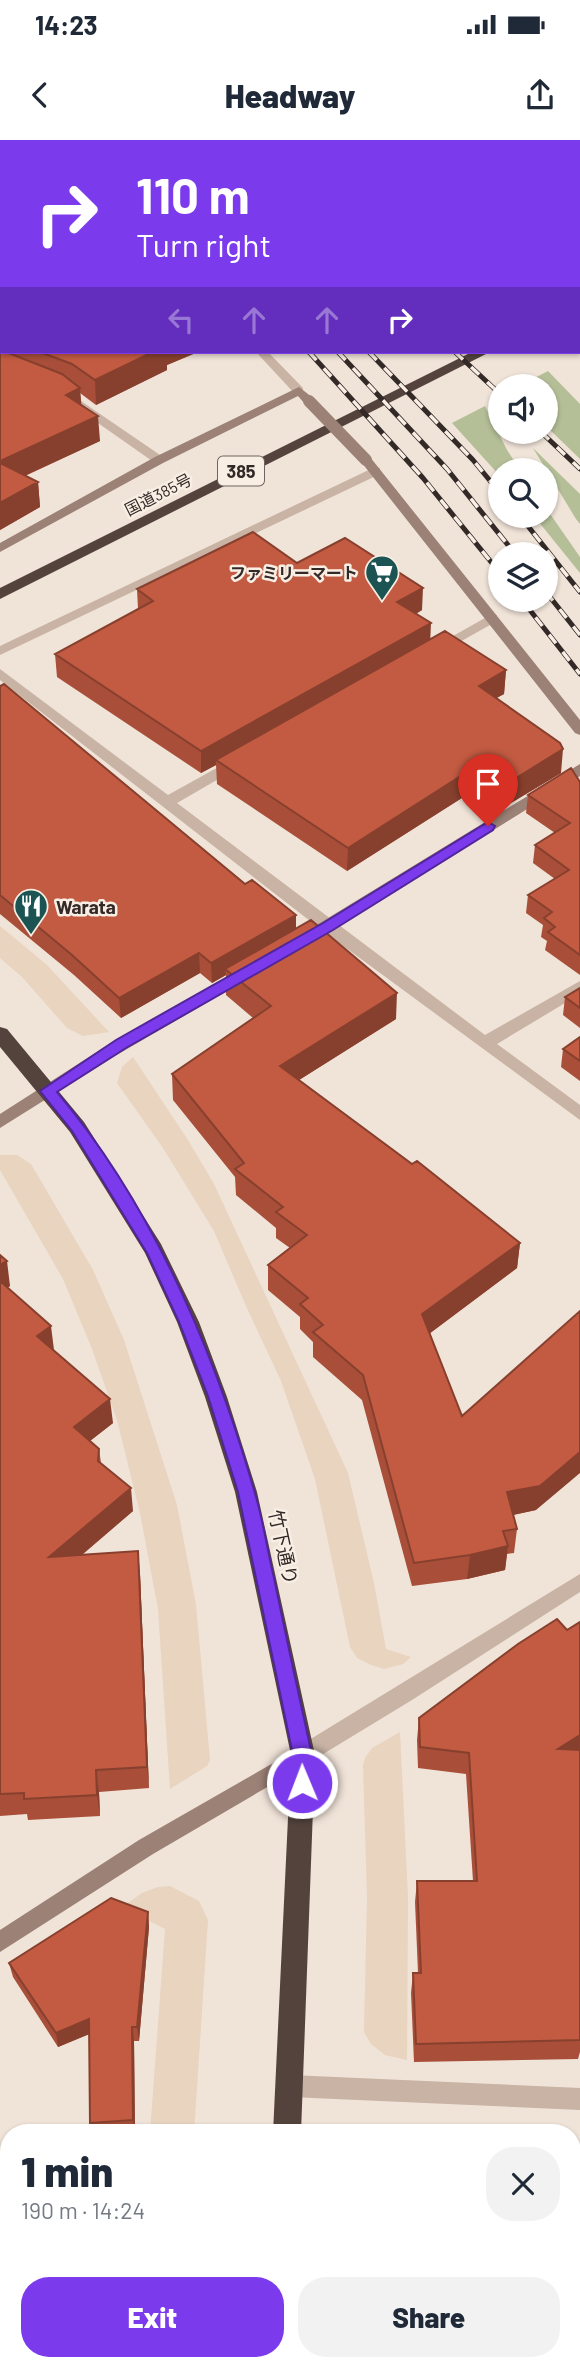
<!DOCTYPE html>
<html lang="en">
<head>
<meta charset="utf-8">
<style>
  :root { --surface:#fff; --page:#f2f2f3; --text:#1f2937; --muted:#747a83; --accent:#7c3aed }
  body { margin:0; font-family:Barlow,"Noto Sans JP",sans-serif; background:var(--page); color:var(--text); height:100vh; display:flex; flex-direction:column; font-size:26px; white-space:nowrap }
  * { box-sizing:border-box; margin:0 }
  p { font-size:23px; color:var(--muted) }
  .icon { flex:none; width:38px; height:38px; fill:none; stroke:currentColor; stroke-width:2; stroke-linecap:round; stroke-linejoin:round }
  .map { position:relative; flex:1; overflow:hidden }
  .drawer { position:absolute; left:0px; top:1984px; width:581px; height:247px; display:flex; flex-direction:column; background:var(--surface); border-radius:28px 28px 0 0; box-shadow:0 2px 5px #0004 }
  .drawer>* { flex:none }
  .guide { position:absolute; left:0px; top:0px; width:581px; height:214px; box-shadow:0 2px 5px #0004; background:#7c3aed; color:#fff; overflow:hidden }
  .controls { position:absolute; left:488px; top:234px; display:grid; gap:14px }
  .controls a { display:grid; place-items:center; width:70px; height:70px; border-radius:50%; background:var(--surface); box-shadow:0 2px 5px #0004; font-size:35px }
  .pin { position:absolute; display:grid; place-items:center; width:60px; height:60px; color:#fff; margin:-72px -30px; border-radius:50% 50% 50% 0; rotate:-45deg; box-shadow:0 0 7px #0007 }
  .pin .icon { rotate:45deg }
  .me { position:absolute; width:77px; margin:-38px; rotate:359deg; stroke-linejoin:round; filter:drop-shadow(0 0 5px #0008) }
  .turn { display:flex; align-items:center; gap:24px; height:147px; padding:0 21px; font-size:32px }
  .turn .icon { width:91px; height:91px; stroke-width:2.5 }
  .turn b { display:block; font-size:49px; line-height:60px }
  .lanes { display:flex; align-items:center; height:66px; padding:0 21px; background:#0003; justify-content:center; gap:35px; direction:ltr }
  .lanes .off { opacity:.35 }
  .round { display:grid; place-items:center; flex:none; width:74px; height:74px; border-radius:28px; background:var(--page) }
  .headline { display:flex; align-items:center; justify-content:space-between; height:119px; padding:0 21px }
  h1 { font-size:42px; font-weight:800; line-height:52px }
  .primary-button { display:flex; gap:14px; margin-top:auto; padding:14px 21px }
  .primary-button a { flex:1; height:80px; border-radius:28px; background:var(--accent); color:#fff; font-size:28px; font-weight:800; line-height:80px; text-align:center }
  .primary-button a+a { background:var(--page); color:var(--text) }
  .status { display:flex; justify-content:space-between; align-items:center; height:49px; padding:0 35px; background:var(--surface); direction:ltr }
  .status svg { height:19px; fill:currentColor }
  header { display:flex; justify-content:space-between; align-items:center; height:91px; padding:0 21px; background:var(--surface); font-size:32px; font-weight:800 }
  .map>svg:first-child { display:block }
  .green { fill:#b4bf98 }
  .plaza { fill:#e8d4bf }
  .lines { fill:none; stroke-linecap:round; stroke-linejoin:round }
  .street { fill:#c8b3a4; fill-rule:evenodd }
  .secondary { fill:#9b8176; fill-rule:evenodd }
  .highway { fill:#54433d; fill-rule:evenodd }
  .rail-casing { stroke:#332926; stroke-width:5 }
  .rail { stroke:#f8eee4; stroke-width:3.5; stroke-dasharray:11; stroke-linecap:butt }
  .secondary-bridge { stroke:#9b8176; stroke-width:12 }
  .wall { fill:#a84e39 }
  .shaded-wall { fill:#88402e }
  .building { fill:#c35b42; stroke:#88402e; stroke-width:2 }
  .route { fill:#7c3aed; stroke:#51269a; stroke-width:2 }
  .labels { text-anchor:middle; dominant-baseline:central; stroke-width:5; stroke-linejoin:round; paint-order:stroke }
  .far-street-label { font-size:16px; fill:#332926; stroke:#f8eee4 }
  .far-poi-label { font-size:16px; font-weight:bold; fill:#332926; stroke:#f8eee4; text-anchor:end }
  .shield { fill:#f8eee4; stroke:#6e645f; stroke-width:2 }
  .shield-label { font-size:18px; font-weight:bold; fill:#332926 }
  .poi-label { font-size:19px; font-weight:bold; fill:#332926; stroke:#f8eee4; text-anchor:start }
  .street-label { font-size:19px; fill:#332926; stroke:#f8eee4 }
</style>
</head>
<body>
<div class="status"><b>14:23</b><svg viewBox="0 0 49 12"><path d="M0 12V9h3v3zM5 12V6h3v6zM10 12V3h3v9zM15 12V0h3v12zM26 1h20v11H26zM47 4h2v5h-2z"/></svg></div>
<header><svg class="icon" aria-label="back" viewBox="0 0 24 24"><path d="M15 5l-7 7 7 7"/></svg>Headway<svg class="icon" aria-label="share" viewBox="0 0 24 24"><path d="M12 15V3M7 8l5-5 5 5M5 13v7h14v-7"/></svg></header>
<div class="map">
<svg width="580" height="2231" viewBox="0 0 580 2231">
  <rect width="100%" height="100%" fill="#f0e3d8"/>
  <!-- green -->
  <path class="green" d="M 548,231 L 580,264 L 580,319 L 546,286 L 546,247 L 517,247 Z
    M 485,266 L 507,310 L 521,331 L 500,331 L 500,336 L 452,283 Z
    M 533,308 L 580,354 L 580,384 L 576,379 Z
    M 546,368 L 580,417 L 580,433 L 534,376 L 546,376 Z"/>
  <!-- plaza -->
  <path class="plaza" d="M 0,786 L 47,825 L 109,892 L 83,896 L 67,888 L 22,837 L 0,818 Z
    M 133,917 L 188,1000 L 214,1044 L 348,1333 L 374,1443 L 386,1509 L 411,1517 L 403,1524 L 384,1529 L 371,1525 L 357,1518 L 350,1507 L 315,1339 L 281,1241 L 246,1166 L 214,1091 L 163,1008 L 117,943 L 122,927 Z
    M 0,1015 L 17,1015 L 31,1024 L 93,1130 L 124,1200 L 177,1365 L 196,1465 L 210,1620 L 207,1626 L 170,1649 L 158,1469 L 140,1373 L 117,1280 L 92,1209 L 63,1139 L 0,1030 Z
    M 400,1592 L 408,1757 L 407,1920 L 385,1915 L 371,1904 L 364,1892 L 367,1757 L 363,1625 L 365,1618 L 372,1608 Z
    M 170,1746 L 199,1761 L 208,1780 L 194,1993 L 150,1993 L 165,1789 L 122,1767 L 142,1753 L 158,1747 Z"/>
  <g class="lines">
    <!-- street -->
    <path class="street" d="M 344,0 L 356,0 L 357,2 L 345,2 Z
      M 580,108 L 580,115 L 579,115 L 579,108 Z
      M 256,212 L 268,212 L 303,248 L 303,254 L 295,254 Z
      M 62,248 L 163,317 L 163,323 L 155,323 L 58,255 L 58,249 Z
      M 375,327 L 380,328 L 380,334 L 0,515 L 0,506 Z
      M 492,474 L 497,475 L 497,481 L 442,512 L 437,513 L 430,509 Z
      M 0,529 L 168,655 L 231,620 L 241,620 L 243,623 L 241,626 L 177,663 L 485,895 L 580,841 L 580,854 L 497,904 L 580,965 L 580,980 L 323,791 L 0,540 Z
      M 580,1434 L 580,1452 L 412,1560 L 310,1622 L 303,1624 L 296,1622 L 293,1615 L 296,1608 Z
      M 290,1935 L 580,1948 L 580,1970 L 290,1957 L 282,1954 L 279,1946 L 282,1938 Z"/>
    <!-- secondary -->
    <path class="secondary" d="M 436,0 L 446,0 L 447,2 L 436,2 Z
      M 579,169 L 580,169 L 580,177 L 579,177 Z
      M 299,247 L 313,258 L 313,264 L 305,264 L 298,256 L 163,323 L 0,412 L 0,403 L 155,317 Z
      M 366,316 L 370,317 L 580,580 L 580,595 L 575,593 L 362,323 L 362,317 Z
      M 580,624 L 580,636 L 309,805 L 297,805 L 295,801 L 297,797 Z
      M 245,827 L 253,833 L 251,837 L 115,916 L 0,988 L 0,974 L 103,908 Z
      M 303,1606 L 310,1608 L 313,1615 L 310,1622 L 153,1714 L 0,1812 L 0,1790 L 139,1700 Z"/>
    <!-- highway -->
    <path class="highway" d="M 579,160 L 580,160 L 580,168 L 579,168 Z
      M 472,212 L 490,212 L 0,459 L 0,448 Z
      M 0,887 L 7,889 L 84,982 L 161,1104 L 199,1182 L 227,1257 L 257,1352 L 315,1615 L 301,1993 L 273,1993 L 291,1615 L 235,1352 L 205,1257 L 177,1182 L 145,1113 L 70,992 L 0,907 Z
      M 259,2222 L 289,2222 L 289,2231 L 259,2231 Z"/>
    <!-- rail casing -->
    <g class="rail-casing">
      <path id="rail" d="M 71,0 L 73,2
        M 97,0 L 99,2
        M 128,0 L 131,2
        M 192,0 L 194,2
        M 309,212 L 423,338 L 500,433
        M 338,212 L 447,329 L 516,415
        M 369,212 L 473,320 L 500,353
        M 455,212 L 500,254
        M 541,292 L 580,329
        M 520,376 L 580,452
        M 546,452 L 580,495
        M 522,460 L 580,534"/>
    </g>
    <!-- rail -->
    <use href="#rail" class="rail"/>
    <!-- secondary-bridge -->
    <path class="secondary-bridge" d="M 309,261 L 366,320"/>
  </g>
  <!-- wall -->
  <path class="wall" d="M 580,0 L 580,94 L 579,94 Z
    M 2,5 L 2,212 L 198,212 L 167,225 L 167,230 L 96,265 L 80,253 L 81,265 L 100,301 L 25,336 L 38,342 L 40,367 L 0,390 L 0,7 L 1,8 Z
    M 297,423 L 422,470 L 416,474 L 430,499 L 506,530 L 504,554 L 496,558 L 561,633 L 511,663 L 494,652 L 486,656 L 476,649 L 347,731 L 217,644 L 216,625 L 201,633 L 57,537 L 55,514 L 138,469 L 137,449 Z
    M 0,546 L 296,788 L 396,879 L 299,940 L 412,1024 L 520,1103 L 517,1128 L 430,1193 L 462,1276 L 536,1370 L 513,1375 L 517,1389 L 514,1413 L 507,1414 L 505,1430 L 467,1439 L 412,1446 L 362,1260 L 313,1217 L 313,1202 L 300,1189 L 300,1177 L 268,1150 L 268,1125 L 290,1108 L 276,1098 L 276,1088 L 236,1055 L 235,1037 L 173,960 L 172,934 L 253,878 L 226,855 L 226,835 L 212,843 L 200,833 L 121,878 L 74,835 L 0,774 Z
    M 580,642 L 580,835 L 545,810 L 547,801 L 541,797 L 543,785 L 526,773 L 528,755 L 555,739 L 533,723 L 535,705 L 555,693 L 526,673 L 528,655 Z
    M 580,848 L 580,888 L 563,875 L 565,857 Z
    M 580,897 L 580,941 L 561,927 L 563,909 Z
    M 0,1115 L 10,1146 L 7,1148 L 54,1210 L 113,1283 L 90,1301 L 99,1309 L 101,1323 L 133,1371 L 82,1415 L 140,1434 L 149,1648 L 99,1652 L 100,1676 L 28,1680 L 27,1674 L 0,1676 Z
    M 580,1482 L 580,1912 L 578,1919 L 414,1922 L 411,1853 L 413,1833 L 418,1833 L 415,1762 L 417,1741 L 473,1741 L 466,1634 L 418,1628 L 417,1600 L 419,1578 Z
    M 148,1772 L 149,1787 L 139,1901 L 134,1901 L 135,1993 L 92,1993 L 90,1983 L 89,1894 L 58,1907 L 13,1837 L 9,1823 Z
    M 452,2222 L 572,2222 L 580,2231 L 452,2231 Z"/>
  <!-- shaded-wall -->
  <path class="shaded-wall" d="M 153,212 L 198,212 L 167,225 L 167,230 L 96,265 L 95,240 Z
    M 80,248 L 82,272 L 66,255 Z
    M 98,276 L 100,301 L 0,347 L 0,321 Z
    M 38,342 L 40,367 L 0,390 L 0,363 Z
    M 423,448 L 422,470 L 396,485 L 397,462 Z
    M 431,483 L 430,506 L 216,620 L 216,625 L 201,633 L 201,611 Z
    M 506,530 L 504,554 L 477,569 L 479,546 Z
    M 563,609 L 561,633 L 511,663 L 513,640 Z
    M 478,625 L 476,649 L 347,731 L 348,708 Z
    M 496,628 L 494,652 L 486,656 L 488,632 Z
    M 296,775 L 296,795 L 225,829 L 226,835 L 212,843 L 211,823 Z
    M 199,813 L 200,833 L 121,878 L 119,858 Z
    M 397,853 L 396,879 L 280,952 L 280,926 Z
    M 520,1103 L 517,1128 L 421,1200 L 422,1174 Z
    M 7,1121 L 10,1146 L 0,1152 L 0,1125 Z
    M 51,1186 L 54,1210 L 37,1196 Z
    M 110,1259 L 113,1283 L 77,1311 L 74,1287 Z
    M 580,1312 L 580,1333 L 536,1370 L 503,1377 L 507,1352 Z
    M 131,1348 L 133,1371 L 52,1440 L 49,1417 Z
    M 508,1406 L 505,1430 L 467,1439 L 470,1415 Z
    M 138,1411 L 140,1434 L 149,1648 L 147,1627 Z
    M 580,1595 L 580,1613 L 558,1609 Z
    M 96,1630 L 99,1652 L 100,1676 L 97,1655 Z
    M 148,1772 L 149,1787 L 139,1901 L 137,1887 Z
    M 89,1879 L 92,1893 L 58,1907 L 56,1893 Z
    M 132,1887 L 134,1901 L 135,1993 L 133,1980 Z
    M 67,2222 L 71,2222 L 70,2231 L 66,2231 Z"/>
  <!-- building -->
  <path class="building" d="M 0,0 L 25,0 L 27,2 L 2,2 L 2,4 L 0,2 Z
    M 538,0 L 580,0 L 580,65 L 579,2 L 534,2 Z
    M 2,5 L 2,109 L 0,108 L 0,10 Z
    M 2,110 L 2,197 L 0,197 L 0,115 Z
    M 0,209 L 2,210 L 2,212 L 6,212 L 62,234 L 80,248 L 66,255 L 98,276 L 0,321 Z
    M 40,212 L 153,212 L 95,240 L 72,224 Z
    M 0,323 L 38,342 L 0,363 Z
    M 253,392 L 297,423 L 345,398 L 423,448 L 397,462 L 431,483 L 201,611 L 55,514 L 153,461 L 137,449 Z
    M 445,491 L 506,530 L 479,546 L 560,603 L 563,609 L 513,640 L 496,628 L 488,632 L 478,625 L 348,708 L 216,620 Z
    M 4,544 L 245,744 L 252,740 L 296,775 L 211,823 L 199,813 L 119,858 L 72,815 L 0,755 L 0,546 Z
    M 571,628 L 580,642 L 580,815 L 548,792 L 555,787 L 544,778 L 552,772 L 528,755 L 569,730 L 535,705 L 570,683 L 528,655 Z
    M 311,780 L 397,853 L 280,926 L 412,1024 L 417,1021 L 520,1103 L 422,1174 L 462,1276 L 580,1171 L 580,1312 L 540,1346 L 507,1352 L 517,1389 L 503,1391 L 508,1406 L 470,1415 L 414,1423 L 363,1235 L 313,1192 L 323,1185 L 300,1164 L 308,1158 L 268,1125 L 307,1095 L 276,1072 L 283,1067 L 235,1029 L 244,1023 L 172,934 L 271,866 L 225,829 Z
    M 580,848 L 580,868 L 565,857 Z
    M 580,897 L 580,921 L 563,909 Z
    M 0,1115 L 7,1121 L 0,1125 Z
    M 0,1141 L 51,1186 L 37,1196 L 110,1259 L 74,1287 L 99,1309 L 98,1321 L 131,1348 L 49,1417 L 138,1411 L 147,1627 L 96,1630 L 97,1655 L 24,1659 L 24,1653 L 0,1654 Z
    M 557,1479 L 567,1490 L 580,1482 L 580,1595 L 558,1609 L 580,1610 L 580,1900 L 416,1904 L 413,1833 L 421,1833 L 417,1741 L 477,1741 L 469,1613 L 420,1607 L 419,1578 L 518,1504 Z
    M 111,1758 L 148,1772 L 137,1887 L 132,1887 L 133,1980 L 90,1983 L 89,1879 L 56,1893 L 9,1823 Z
    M 76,1992 L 76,1993 L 18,1993 Z
    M 572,2014 L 580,2014 L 580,2231 L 455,2231 L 455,2222 L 572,2222 Z
    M 0,2085 L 9,2100 L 9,2222 L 67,2222 L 66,2231 L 0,2231 Z"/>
  <!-- route -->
  <path class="route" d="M 488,682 L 495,686 L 493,690 L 333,790 L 126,908 L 57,952 C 153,1066 213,1208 254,1350 C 263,1379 267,1409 274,1438 C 286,1497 299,1556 312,1615 L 308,1649 L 302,1651 L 295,1649 L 292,1643 L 293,1615 L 238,1352 L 208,1256 L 179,1182 L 147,1113 L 72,991 L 40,951 L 116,900 L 323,783 Z"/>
  <!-- icons -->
  <defs>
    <g id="supermarket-pin" transform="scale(1.75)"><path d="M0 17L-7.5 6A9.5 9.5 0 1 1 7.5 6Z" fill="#1c5353" stroke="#f8eee4"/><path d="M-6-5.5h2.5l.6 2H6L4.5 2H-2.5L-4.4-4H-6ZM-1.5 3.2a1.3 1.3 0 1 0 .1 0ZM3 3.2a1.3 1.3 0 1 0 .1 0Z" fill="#fff"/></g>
    <g id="restaurant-pin" transform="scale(1.75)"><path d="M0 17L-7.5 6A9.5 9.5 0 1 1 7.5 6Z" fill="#1c5353" stroke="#f8eee4"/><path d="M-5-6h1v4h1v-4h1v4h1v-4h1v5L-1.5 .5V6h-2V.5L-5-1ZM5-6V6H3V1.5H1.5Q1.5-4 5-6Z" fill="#fff"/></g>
  </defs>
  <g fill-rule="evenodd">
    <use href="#supermarket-pin" x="382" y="432"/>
    <use href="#restaurant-pin" x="31" y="766"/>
  </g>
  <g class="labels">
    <!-- far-street labels -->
    <g class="far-street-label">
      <text transform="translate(158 354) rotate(-27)">国道385号</text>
    </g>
    <!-- far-poi labels -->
    <g class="far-poi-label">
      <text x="358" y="432">ファミリーマート</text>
    </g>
    <!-- shield labels -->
    <rect class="shield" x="218" y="316.5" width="46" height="29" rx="5"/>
    <g class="shield-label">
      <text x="241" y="331">385</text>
    </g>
    <!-- poi labels -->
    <g class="poi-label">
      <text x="56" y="766">Warata</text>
    </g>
    <!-- street labels -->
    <g class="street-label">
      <text transform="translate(284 1407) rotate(78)">竹下通り</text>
    </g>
  </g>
</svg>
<div class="controls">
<a><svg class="icon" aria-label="sound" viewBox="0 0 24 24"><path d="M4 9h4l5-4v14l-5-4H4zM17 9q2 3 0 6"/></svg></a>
<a><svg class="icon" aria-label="search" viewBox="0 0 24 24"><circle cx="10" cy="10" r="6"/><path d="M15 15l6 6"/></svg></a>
<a><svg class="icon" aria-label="layers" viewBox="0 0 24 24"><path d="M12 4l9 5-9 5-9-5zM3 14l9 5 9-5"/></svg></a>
</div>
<div class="pin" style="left:488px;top:686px;background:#d93025"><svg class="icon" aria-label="arrive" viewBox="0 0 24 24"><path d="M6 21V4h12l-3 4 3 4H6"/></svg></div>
<svg class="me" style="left:302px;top:1643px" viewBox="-20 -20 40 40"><circle r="17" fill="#7c3aed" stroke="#fff" stroke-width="3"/><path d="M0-11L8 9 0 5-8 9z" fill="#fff"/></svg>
<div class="guide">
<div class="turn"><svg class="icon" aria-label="right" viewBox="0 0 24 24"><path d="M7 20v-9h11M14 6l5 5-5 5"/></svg><div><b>110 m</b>Turn right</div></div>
<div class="lanes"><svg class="icon off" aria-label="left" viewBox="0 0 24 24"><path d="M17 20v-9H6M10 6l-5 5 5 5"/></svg><svg class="icon off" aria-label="ahead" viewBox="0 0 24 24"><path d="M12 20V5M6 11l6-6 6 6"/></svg><svg class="icon off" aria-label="ahead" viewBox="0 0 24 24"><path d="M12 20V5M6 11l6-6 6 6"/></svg><svg class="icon" aria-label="right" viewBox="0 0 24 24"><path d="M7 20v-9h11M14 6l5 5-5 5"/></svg></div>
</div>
<section class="drawer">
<div class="headline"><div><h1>1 min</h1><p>190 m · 14:24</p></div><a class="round"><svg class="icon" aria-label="close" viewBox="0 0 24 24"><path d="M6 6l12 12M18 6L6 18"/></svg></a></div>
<div class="primary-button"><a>Exit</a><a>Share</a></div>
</section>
</div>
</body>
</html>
